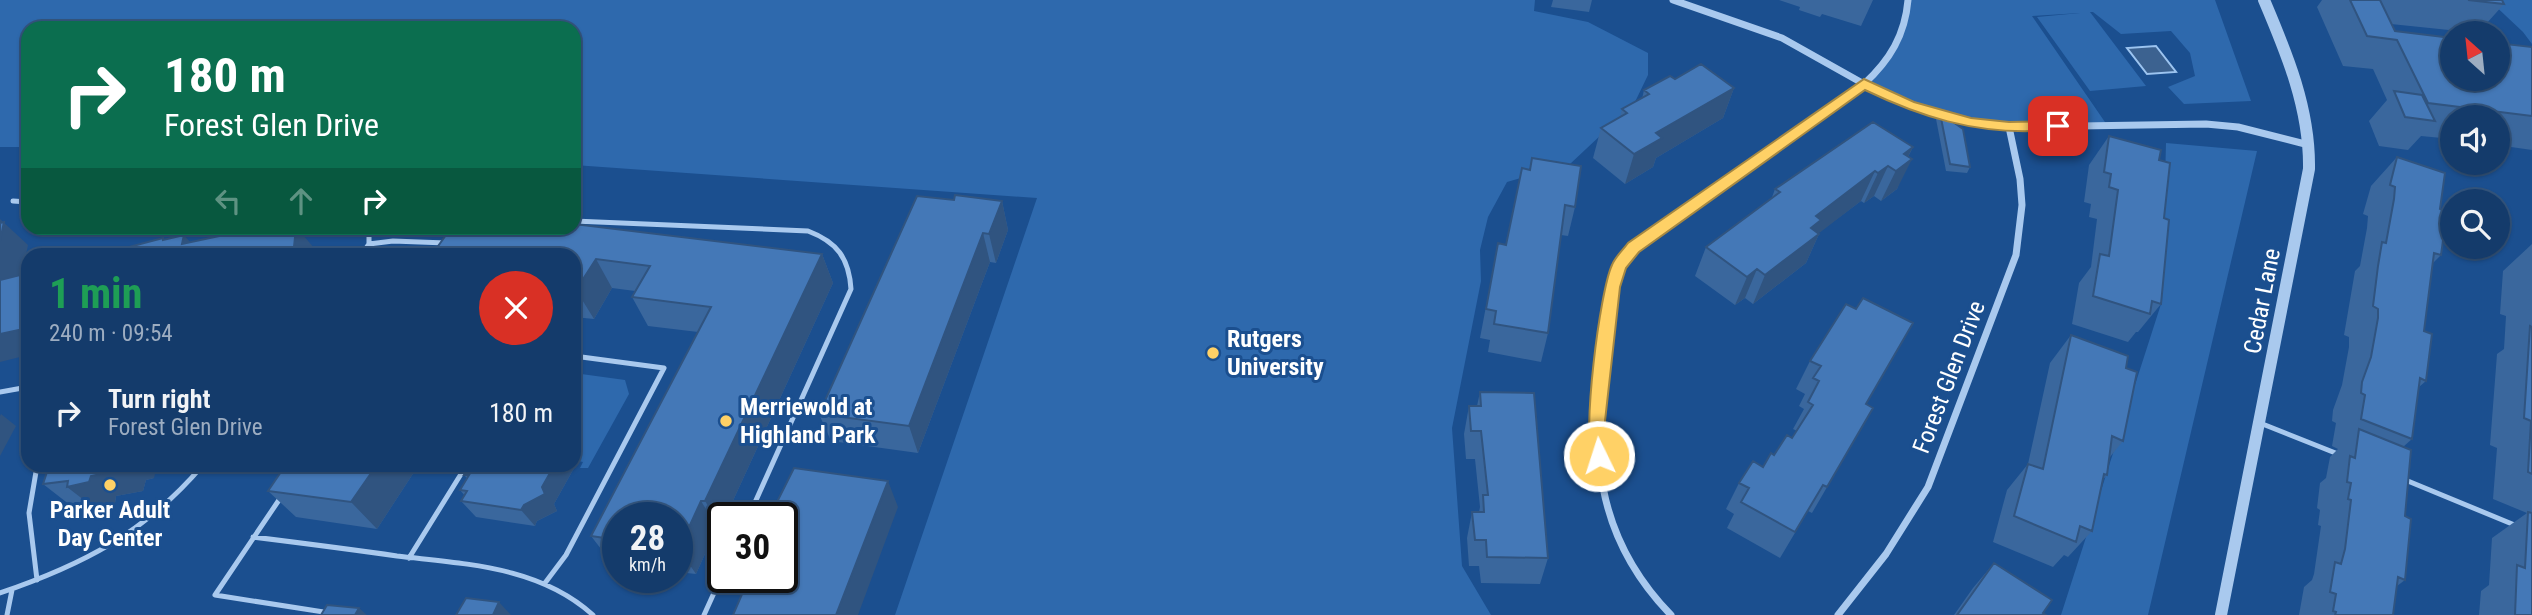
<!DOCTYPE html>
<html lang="en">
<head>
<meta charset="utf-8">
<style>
  :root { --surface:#143b6b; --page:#214673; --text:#f1f3f6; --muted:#9dadc1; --line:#33557e }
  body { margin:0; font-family:"Roboto Condensed",sans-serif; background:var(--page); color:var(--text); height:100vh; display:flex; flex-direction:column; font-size:26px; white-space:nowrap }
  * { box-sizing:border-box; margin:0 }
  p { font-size:23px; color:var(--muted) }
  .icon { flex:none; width:38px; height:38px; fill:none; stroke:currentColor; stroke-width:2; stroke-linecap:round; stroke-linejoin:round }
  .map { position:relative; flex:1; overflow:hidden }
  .drawer { position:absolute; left:21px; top:248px; width:560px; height:224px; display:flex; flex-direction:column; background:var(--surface); border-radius:21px; box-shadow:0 2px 5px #0004,0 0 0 2px var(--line) }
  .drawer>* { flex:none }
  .top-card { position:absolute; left:21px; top:21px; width:560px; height:214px; border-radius:21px; box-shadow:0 2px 5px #0004,0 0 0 2px var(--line); background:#0b6e4f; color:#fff; overflow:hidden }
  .needle { width:46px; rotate:333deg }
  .tools { position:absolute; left:2440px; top:21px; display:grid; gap:14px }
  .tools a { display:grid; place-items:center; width:70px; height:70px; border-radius:50%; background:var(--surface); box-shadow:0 2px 5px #0004,0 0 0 2px var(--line); font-size:35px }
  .speed { position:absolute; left:602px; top:502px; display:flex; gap:14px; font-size:35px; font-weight:700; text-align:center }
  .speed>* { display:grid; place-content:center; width:91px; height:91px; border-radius:50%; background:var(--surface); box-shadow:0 2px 5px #0004,0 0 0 2px var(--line); line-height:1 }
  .speed small { font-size:18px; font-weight:400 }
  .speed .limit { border:4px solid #111; border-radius:10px; background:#fff; color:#111 }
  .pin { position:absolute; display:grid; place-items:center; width:60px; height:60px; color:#fff; margin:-30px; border-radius:14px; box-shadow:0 4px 10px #0006 }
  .me { position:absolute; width:77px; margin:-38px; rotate:356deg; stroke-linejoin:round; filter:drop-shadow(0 0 5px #0008) }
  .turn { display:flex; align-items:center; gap:24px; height:147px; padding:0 28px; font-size:32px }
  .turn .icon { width:91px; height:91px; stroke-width:2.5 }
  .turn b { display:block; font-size:49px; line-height:60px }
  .lanes { display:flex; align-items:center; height:66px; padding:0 28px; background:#0003; justify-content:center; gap:35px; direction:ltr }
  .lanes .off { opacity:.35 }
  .round { display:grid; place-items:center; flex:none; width:74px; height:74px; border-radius:37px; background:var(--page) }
  .headline { display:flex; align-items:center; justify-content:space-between; height:119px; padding:0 28px }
  h1 { font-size:42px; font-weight:700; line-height:52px; color:#1e9e55 }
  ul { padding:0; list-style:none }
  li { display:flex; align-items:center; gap:21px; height:91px; padding:0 28px }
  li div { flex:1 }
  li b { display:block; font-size:26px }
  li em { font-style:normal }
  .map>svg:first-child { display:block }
  .green { fill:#2e69ad }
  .water { fill:#3c6290; stroke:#9cc4f0; stroke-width:2 }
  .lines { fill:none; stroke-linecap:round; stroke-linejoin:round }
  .service { stroke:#a9c9ee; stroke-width:5 }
  .minor { stroke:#a9c9ee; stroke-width:7 }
  .tertiary { stroke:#a9c9ee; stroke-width:12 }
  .wall { fill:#3a679d }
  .shaded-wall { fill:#305480 }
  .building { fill:#4478b7; stroke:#305480; stroke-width:2 }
  .route { fill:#ffd166; stroke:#a68842; stroke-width:2 }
  .poi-dot { fill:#ffd166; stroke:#1b4f8f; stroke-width:2.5 }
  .labels { text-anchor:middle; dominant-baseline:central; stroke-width:6; stroke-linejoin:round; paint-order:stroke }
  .street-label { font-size:24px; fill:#fff; stroke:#1b4f8f }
  .poi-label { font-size:24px; font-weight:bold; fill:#fff; stroke:#1b4f8f; text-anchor:start }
</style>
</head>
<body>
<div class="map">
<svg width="2532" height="615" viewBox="0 0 2532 615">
  <rect width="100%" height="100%" fill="#1b4f8f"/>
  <!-- green -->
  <path class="green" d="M 0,0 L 1535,0 L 1534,11 L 1588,22 L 1648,53 L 1648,75 L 1634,104 L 1570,164 L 1507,182 L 1488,217 L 1480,250 L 1481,281 L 1452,428 L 1462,566 L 1491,615 L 895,615 L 1037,198 L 574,165 L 574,28 L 28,28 L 28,147 L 0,147 Z
    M 1908,0 L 2215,0 L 2251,101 L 2184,104 L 2168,87 L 2195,76 L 2190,53 L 2171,31 L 2121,34 L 2093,12 L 2090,12 L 2146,86 L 2090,91 L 2037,17 L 2080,13 L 2032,16 L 2107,125 L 1971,123 L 1909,105 L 1864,84 L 1893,53 Z
    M 2489,0 L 2532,0 L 2532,44 L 2523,32 Z
    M 2166,143 L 2257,151 L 2148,615 L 2061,615 L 2162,301 Z
    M 574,373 L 625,380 L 629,394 L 588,468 L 580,468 L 583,462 L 574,460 Z"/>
  <!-- water -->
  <path class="water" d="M 2156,46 L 2176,72 L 2147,74 L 2127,48 Z"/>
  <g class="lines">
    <!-- service -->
    <path class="service" d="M 13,201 L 28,202
      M 574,221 L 808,231 C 837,242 849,258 851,289 L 748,518
      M 369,244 L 393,241 L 446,243
      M 361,256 L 369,244 L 369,228
      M 0,392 L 28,387
      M 2260,423 L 2338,454
      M 37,466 L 29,513 L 37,580
      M 2403,479 L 2517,526
      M 281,497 L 215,595 L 330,613
      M 253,537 C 301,543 349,549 397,556 C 465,564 539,566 593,615
      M 409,558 L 466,466
      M 545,583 L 566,555 L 664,368 L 574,356
      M 0,593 C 82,565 145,533 202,466
      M 7,615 L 12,590
      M 704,615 L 723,573"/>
    <!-- minor -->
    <path class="minor" d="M 1673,0 L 1782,38 L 1864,84 C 1890,60 1905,35 1908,0
      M 1671,615 C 1593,535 1590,447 1605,342 C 1611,305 1610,279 1633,247 L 1864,84 L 1909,105 L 1971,123 L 2009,127 L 2206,124 L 2238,127 L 2309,145
      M 1838,615 L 1886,554 L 1928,487 L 2016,255 L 2022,205 L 2020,179 L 2009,127"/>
    <!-- tertiary -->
    <path class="tertiary" d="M 2221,615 L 2309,169 C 2310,109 2287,54 2264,0"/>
  </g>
  <!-- wall -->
  <path class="wall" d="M 1553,0 L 1592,0 L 1589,12 L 1551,7 Z
    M 1779,0 L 1873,0 L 1861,26 L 1822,14 L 1820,17 L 1799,10 L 1800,7 Z
    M 2322,0 L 2502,0 L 2504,4 L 2478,33 L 2391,24 L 2395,31 L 2532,47 L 2532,150 L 2497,145 L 2497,117 L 2452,117 L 2452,139 L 2421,136 L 2408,150 L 2379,146 L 2369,121 L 2387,100 L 2373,69 L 2343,66 L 2317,7 Z
    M 1675,79 L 1734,88 L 1723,118 L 1656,158 L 1653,167 L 1625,184 L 1593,158 L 1601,128 L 1620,117 L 1622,109 L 1642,99 L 1644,90 Z
    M 1940,113 L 1970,167 L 1967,173 L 1946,171 L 1936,119 Z
    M 2109,136 L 2159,160 L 2164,218 L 2161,304 L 2138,332 L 2136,332 L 2128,342 L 2072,324 L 2079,283 L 2091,267 L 2097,219 L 2089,217 L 2091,204 L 2084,202 L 2089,165 Z
    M 1913,147 L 1908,157 L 1897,189 L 1881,201 L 1874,196 L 1864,203 L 1861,201 L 1818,233 L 1819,234 L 1806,263 L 1753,304 L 1745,298 L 1735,305 L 1695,276 L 1706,247 L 1771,200 L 1775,189 Z
    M 2397,157 L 2440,209 L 2441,255 L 2433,263 L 2424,331 L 2426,381 L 2419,387 L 2412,439 L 2403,447 L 2405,516 L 2405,580 L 2397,586 L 2393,615 L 2299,615 L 2304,587 L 2312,580 L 2314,574 L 2321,526 L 2318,525 L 2320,510 L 2317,508 L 2320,483 L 2326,478 L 2330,457 L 2338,449 L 2332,446 L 2336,423 L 2332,421 L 2333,410 L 2342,385 L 2349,347 L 2349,337 L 2344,335 L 2355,271 L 2360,266 L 2367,228 L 2368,216 L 2363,214 L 2371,186 Z
    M 1532,158 L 1575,207 L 1568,236 L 1561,235 L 1548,333 L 1541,362 L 1488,352 L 1490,340 L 1480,338 L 1498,243 L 1506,245 L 1530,169 Z
    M 954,200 L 1002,201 L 1008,230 L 996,263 L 990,262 L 918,453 L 831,441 L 819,414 Z
    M 2532,244 L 2532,615 L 2479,615 L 2481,591 L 2489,585 L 2492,538 L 2527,513 L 2493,499 L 2497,448 L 2490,445 L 2497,354 L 2504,349 L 2506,316 L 2500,314 L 2503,271 Z
    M 822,254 L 833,283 L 725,518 L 723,518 L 721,527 L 717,527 L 696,574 L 677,572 L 677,518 L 618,518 L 618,563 L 611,562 L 591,536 L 698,332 L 648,326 L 632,297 L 635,291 L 612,288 L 594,319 L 574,317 L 574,256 Z
    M 1846,304 L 1866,404 L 1873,408 L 1812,513 L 1808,511 L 1780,558 L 1727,528 L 1734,514 L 1726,509 L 1739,483 L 1763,467 L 1792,438 L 1797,431 L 1793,429 L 1804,409 L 1799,406 L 1805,394 L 1796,389 L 1810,361 Z
    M 2071,335 L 2126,368 L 2123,441 L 2110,457 L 2107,475 L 2102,481 L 2092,531 L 2068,557 L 2064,555 L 2053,567 L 1993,542 L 2007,490 L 2028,464 L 2050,363 Z
    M 1480,392 L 1548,558 L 1540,584 L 1481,583 L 1479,566 L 1469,566 L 1467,538 L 1472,512 L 1479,512 L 1480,507 L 1475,459 L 1466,459 L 1464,434 L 1469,406 L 1477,406 Z
    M 578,461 L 554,504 L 557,511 L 537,521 L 535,526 L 476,517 L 461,501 L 465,496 L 460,490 L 467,478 L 464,475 Z
    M 49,466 L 154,478 L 146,480 L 143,491 L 116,496 L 115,503 L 93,507 L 87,503 L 70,505 L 43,484 Z
    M 418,466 L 377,529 L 296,517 L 268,491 Z
    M 1994,563 L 2043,613 L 2046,615 L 1954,615 L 1973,588 Z"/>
  <!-- shaded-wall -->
  <path class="shaded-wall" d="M 1734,88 L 1723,118 L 1656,158 L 1653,167 L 1625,184 L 1634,154 L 1656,133 Z
    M 1913,147 L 1903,166 L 1912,159 L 1897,189 L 1881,201 L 1904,154 Z
    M 1888,166 L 1874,196 L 1864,203 L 1878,173 Z
    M 1875,171 L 1861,201 L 1814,237 L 1819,234 L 1806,263 L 1753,304 L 1765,275 L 1816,216 Z
    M 1002,201 L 1008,230 L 996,263 L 989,234 Z
    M 0,219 L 28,245 L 16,305 L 0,291 Z
    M 287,228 L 297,228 L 315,249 L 314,256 L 293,256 Z
    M 983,233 L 990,262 L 918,453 L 909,426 Z
    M 184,235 L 202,256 L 182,244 Z
    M 822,254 L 833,283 L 725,518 L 723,518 L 723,523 L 721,527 L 705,501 Z
    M 596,259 L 612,288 L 594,319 L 576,290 Z
    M 1757,269 L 1745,298 L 1735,305 L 1747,277 Z
    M 28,328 L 28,355 L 0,362 L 0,334 Z
    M 1,414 L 16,426 L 0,456 L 0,416 Z
    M 574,455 L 578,461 L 554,504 L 557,511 L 537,521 L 535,526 L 521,510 L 524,505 L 542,487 L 554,466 L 574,466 Z
    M 120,466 L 157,466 L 154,478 L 146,480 L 143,491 L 116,496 L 115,503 L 93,507 L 67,487 L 91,476 Z
    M 376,466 L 418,466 L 377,529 L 351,502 Z
    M 888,481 L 898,507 L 858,615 L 836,615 Z
    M 701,501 L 717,527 L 696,574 L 679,549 Z
    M 499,602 L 511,615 L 493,615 Z
    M 359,608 L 367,615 L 355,615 Z"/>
  <!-- building -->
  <path class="building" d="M 2350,0 L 2380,0 L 2395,31 L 2452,38 L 2452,79 L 2497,79 L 2497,43 L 2532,47 L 2532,116 L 2428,103 L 2397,40 L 2367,36 Z
    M 2468,0 L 2502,0 L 2504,4 Z
    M 1701,64 L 1734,88 L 1656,133 L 1662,138 L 1634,154 L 1601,128 L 1627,113 L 1622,109 L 1649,94 L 1644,90 L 1670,76 L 1675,79 Z
    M 2394,91 L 2422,95 L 2435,121 L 2405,117 Z
    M 1940,113 L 1963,129 L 1970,167 L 1950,164 Z
    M 1873,122 L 1913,147 L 1904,154 L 1912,159 L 1896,171 L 1888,166 L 1878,173 L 1875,171 L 1816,216 L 1821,220 L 1811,228 L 1819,234 L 1765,275 L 1757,269 L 1747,277 L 1706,247 L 1780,192 L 1775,189 Z
    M 2109,136 L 2161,150 L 2159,160 L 2170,163 L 2164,218 L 2169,220 L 2161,304 L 2152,301 L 2150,314 L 2093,296 L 2100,254 L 2109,256 L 2118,190 L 2109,187 L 2111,174 L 2104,172 Z
    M 2397,157 L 2445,173 L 2440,209 L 2447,212 L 2441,255 L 2434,253 L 2424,331 L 2432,334 L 2426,381 L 2420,378 L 2412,439 L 2361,419 L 2365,395 L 2361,393 L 2362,382 L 2371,357 L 2378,318 L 2378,309 L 2373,306 L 2378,266 L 2382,242 L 2386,243 L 2394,199 L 2395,187 L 2390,185 Z
    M 1532,158 L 1581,166 L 1575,207 L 1565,205 L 1548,333 L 1494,324 L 1496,311 L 1486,309 L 1498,243 L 1506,245 L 1522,168 L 1530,170 Z
    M 955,195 L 1002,201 L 989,234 L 983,233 L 909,426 L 819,414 L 917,196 L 954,200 Z
    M 4,222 L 0,241 L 0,223 Z
    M 574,224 L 822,254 L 705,501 L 701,501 L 679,549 L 677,549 L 677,518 L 618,518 L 618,540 L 591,536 L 711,307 L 632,297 L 650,266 L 596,259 L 576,290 L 574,290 L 574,256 L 431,256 L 451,228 L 574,228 Z
    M 257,228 L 296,228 L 293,256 L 95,256 L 163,238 L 163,240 L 184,235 L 182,244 Z
    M 28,273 L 28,328 L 0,334 L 0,280 Z
    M 1863,298 L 1913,323 L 1866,404 L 1873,408 L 1827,487 L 1823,485 L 1795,532 L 1741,502 L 1749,488 L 1739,483 L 1753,461 L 1763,467 L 1771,453 L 1774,455 L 1787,435 L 1792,438 L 1813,405 L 1808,402 L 1819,381 L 1813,378 L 1821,366 L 1810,361 L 1846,304 L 1856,309 Z
    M 2530,326 L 2532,327 L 2532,474 L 2528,472 L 2531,421 L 2524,418 Z
    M 2071,335 L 2128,356 L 2126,368 L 2137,372 L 2123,441 L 2112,436 L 2107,475 L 2104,474 L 2092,531 L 2080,526 L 2076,542 L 2014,516 L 2028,464 L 2043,469 Z
    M 1480,392 L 1534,393 L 1548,558 L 1487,557 L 1486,540 L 1475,540 L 1472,512 L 1484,512 L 1483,495 L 1488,495 L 1481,431 L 1471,431 L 1469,406 L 1481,406 Z
    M 2359,429 L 2411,450 L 2405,516 L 2411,519 L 2405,580 L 2398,577 L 2393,615 L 2335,615 L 2336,612 L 2333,611 L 2336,594 L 2330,592 L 2335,562 L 2341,564 L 2345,549 L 2351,500 L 2348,499 L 2351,483 L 2347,482 L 2350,456 L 2355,458 Z
    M 49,466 L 120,466 L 119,470 L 91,476 L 89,482 L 67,487 L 68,481 L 43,484 Z
    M 285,466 L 376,466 L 351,502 L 268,491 Z
    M 470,466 L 554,466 L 542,487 L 545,494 L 524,505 L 521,510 L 461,501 L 467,491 L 460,490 L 469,475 L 464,475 Z
    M 794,468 L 888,481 L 836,615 L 733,615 L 749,578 L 782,578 L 782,518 L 769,518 Z
    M 2528,512 L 2532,513 L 2532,615 L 2515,615 L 2517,565 L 2525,568 Z
    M 1994,563 L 2052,600 L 2043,613 L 2046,615 L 1957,615 Z
    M 466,598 L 499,602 L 493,615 L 456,615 Z
    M 327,605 L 359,608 L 355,615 L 321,615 Z"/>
  <!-- route -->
  <path class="route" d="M 1864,79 L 1914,102 L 1971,118 L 2009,122 L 2058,121 L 2065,126 C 2059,134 2045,131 2035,131 C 1973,133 1921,117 1865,90 L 1639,252 L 1626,268 L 1620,287 L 1605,421 L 1607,456 L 1605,461 L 1599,463 L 1593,461 C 1581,438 1600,290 1612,265 C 1615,257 1623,250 1628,243 Z"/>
  <!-- markers -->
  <g class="poi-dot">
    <circle cx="1213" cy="353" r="7"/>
    <circle cx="726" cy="421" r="7"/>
    <circle cx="110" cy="485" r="7"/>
  </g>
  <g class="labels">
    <!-- street labels -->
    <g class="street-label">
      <text transform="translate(2262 301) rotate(-79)">Cedar Lane</text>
      <text transform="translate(1949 377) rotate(-69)">Forest Glen Drive</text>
    </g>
    <!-- poi labels -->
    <g class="poi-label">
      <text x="1227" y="339">Rutgers<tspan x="1227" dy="28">University</tspan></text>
      <text x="740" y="407">Merriewold at<tspan x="740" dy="28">Highland Park</tspan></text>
      <text x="110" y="510" text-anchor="middle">Parker Adult<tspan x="110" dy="28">Day Center</tspan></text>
    </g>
  </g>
</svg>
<div class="tools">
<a><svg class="needle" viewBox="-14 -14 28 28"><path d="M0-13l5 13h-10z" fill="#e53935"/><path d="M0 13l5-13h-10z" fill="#9dadc1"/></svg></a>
<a><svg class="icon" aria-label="sound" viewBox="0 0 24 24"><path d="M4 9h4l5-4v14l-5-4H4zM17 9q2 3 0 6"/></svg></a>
<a><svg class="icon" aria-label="search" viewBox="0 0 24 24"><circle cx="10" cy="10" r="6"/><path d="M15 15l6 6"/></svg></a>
</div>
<div class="speed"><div>28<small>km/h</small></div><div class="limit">30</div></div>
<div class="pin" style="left:2058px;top:126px;background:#d93025"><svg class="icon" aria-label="arrive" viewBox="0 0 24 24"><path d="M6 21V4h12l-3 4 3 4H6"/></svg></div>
<svg class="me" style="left:1599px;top:456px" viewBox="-20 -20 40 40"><circle r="17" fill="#ffd166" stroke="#fff" stroke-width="3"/><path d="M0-11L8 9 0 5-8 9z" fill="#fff"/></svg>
<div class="top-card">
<div class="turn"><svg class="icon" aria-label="right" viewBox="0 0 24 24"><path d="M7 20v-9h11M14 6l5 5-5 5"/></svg><div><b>180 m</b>Forest Glen Drive</div></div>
<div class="lanes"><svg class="icon off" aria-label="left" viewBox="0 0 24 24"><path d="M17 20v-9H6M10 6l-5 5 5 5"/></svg><svg class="icon off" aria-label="ahead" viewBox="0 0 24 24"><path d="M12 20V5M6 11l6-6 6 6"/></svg><svg class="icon" aria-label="right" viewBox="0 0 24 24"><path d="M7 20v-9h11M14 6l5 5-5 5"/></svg></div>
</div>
<section class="drawer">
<div class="headline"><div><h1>1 min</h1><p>240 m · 09:54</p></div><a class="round" style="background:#d93025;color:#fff"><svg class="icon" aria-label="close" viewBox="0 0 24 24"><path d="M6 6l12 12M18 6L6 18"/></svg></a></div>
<ul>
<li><svg class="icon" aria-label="right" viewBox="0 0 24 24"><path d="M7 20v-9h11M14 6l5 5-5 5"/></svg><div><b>Turn right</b><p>Forest Glen Drive</p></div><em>180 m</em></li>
</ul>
</section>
</div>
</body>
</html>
